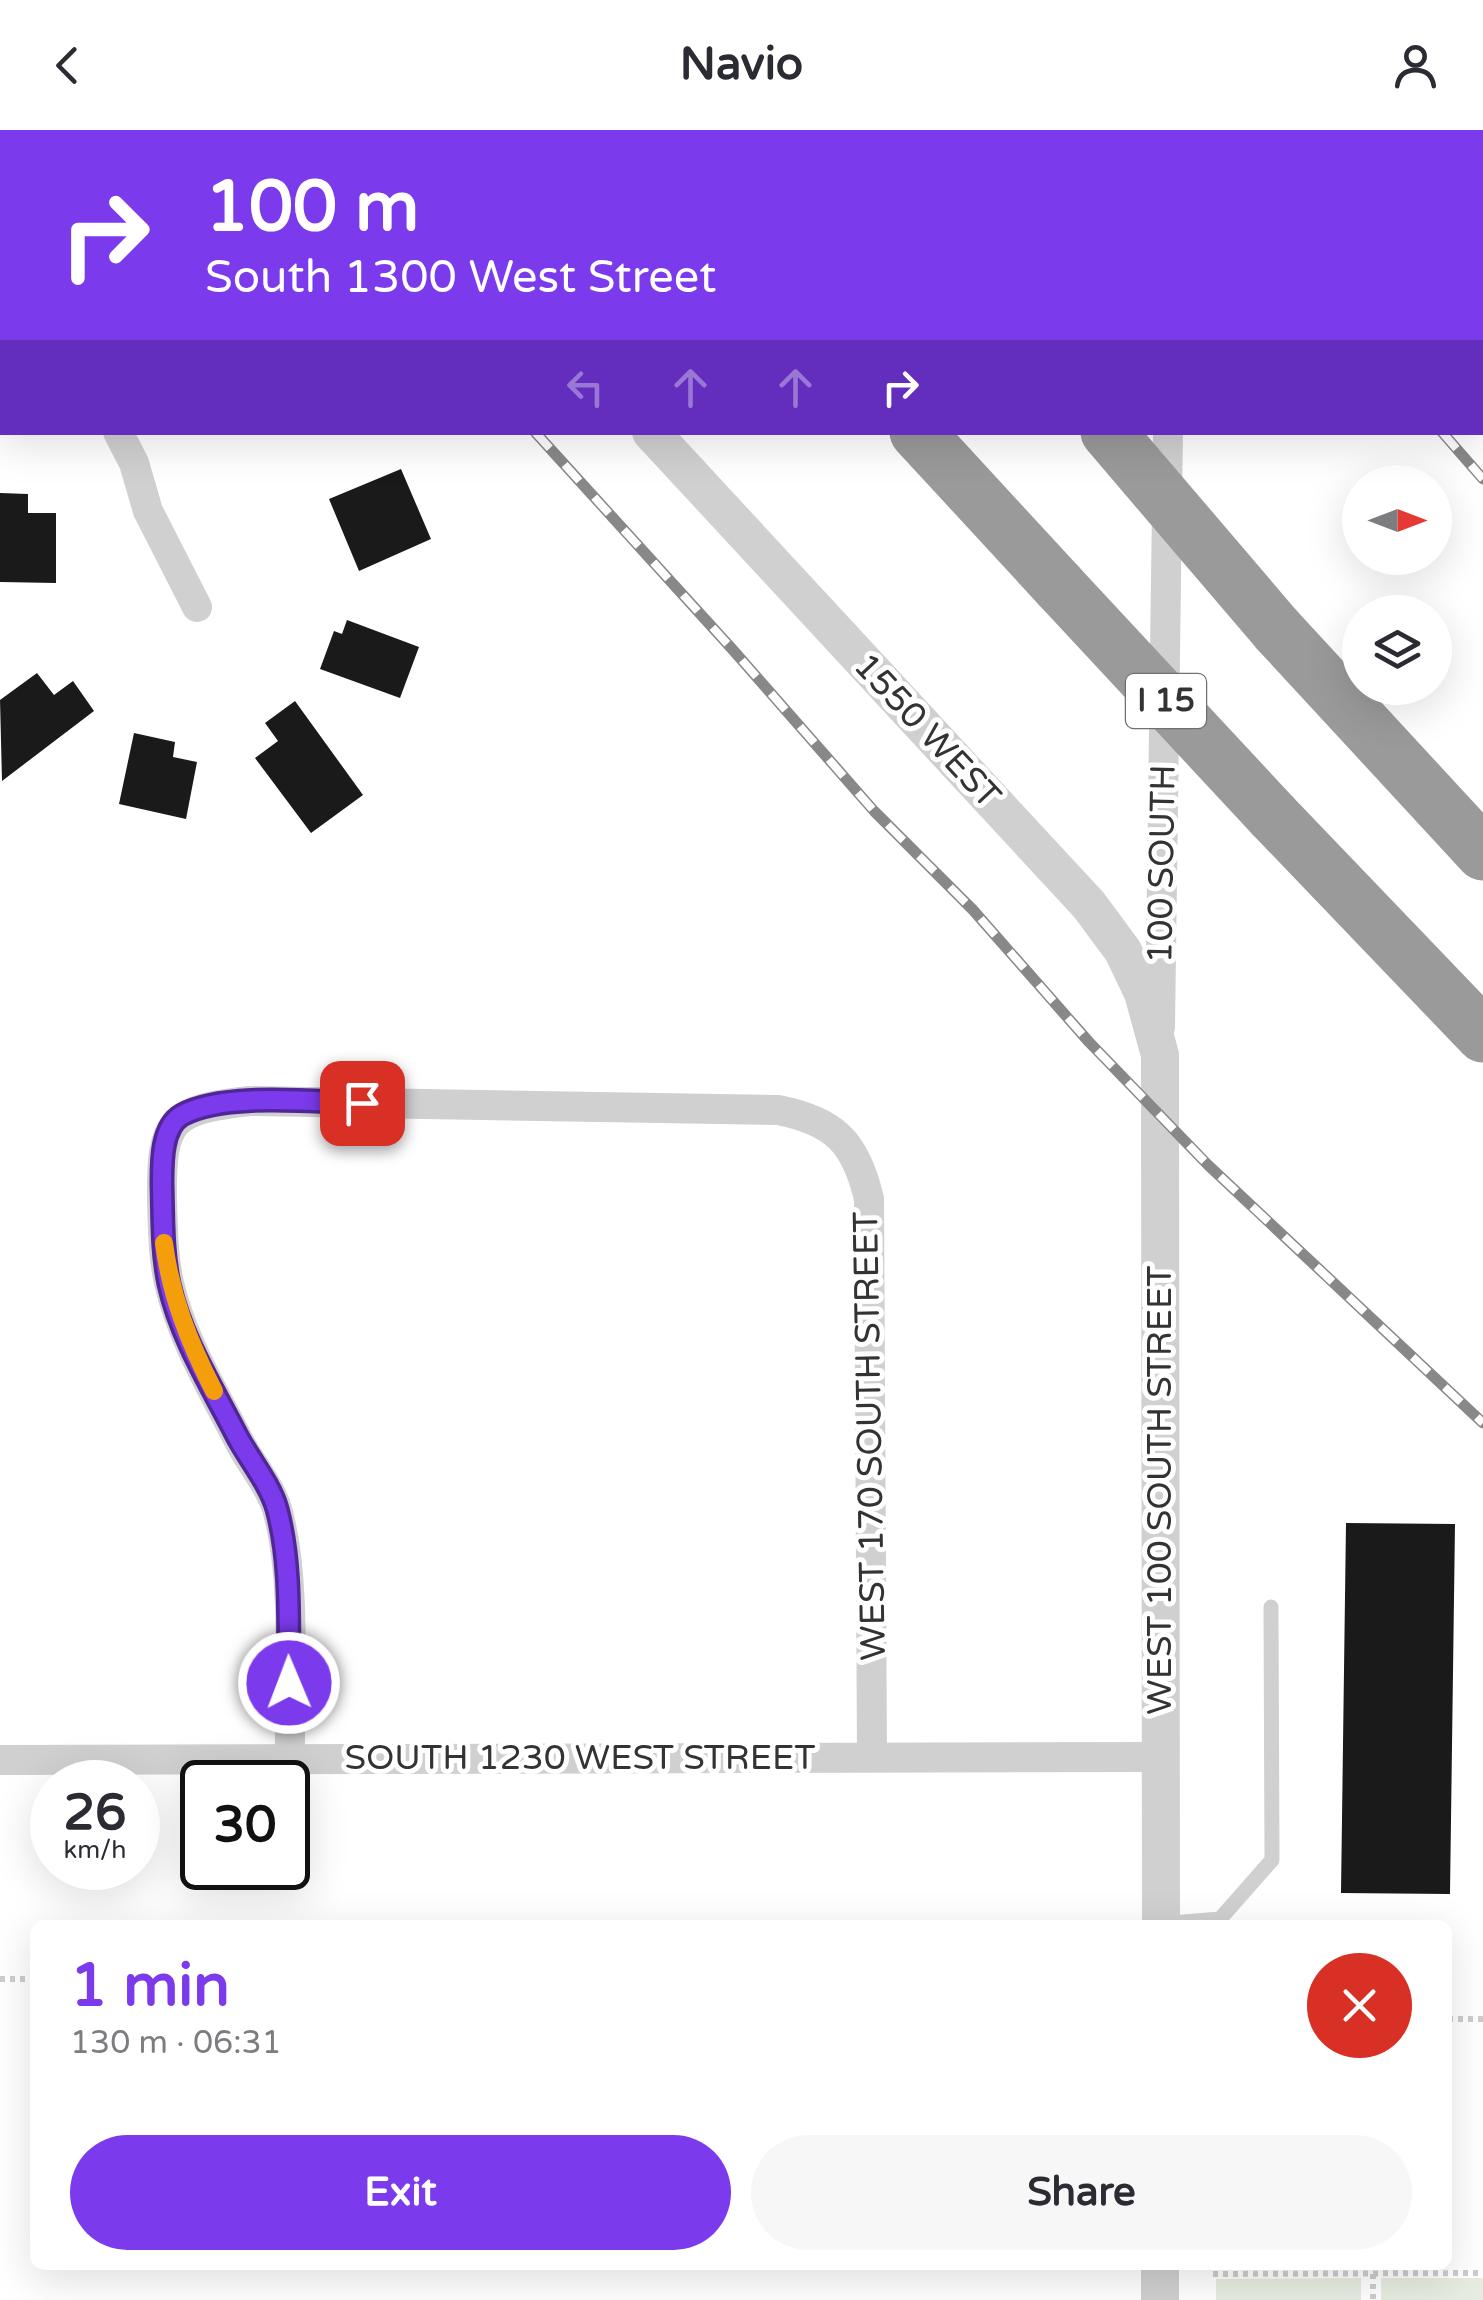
<!DOCTYPE html>
<html lang="en">
<head>
<meta charset="utf-8">
<style>
  :root { --surface:#fff; --page:#f7f7f7; --text:#2b2b33; --muted:#7c7c81; --accent:#7c3aed }
  body { margin:0; font-family:"Varela Round",sans-serif; background:var(--page); color:var(--text); height:100vh; display:flex; flex-direction:column; font-size:38px; white-space:nowrap }
  * { box-sizing:border-box; margin:0 }
  p { font-size:32px; color:var(--muted) }
  .icon { flex:none; width:55px; height:55px; fill:none; stroke:currentColor; stroke-width:2; stroke-linecap:round; stroke-linejoin:round }
  .map { position:relative; flex:1; overflow:hidden }
  .side { position:absolute; left:30px; top:1790px; width:1422px; height:350px; display:flex; flex-direction:column; background:var(--surface); border-radius:15px; box-shadow:0 10px 40px #0002 }
  .side>* { flex:none }
  .hud { position:absolute; left:0px; top:0px; width:1485px; height:305px; box-shadow:0 10px 40px #0002; background:#7c3aed; color:#fff; overflow:hidden }
  .needle { width:65px; rotate:90deg }
  .fabs { position:absolute; left:1342px; top:335px; display:grid; gap:20px }
  .fabs a { display:grid; place-items:center; width:110px; height:110px; border-radius:50%; background:var(--surface); box-shadow:0 10px 40px #0002; font-size:50px }
  .speed { position:absolute; left:30px; top:1630px; display:flex; gap:20px; font-size:50px; font-weight:700; text-align:center }
  .speed>* { display:grid; place-content:center; width:130px; height:130px; border-radius:50%; background:var(--surface); box-shadow:0 10px 40px #0002; line-height:1 }
  .speed small { font-size:25px; font-weight:400 }
  .speed .limit { border:5px solid #111; border-radius:15px; background:#fff; color:#111 }
  .pin { position:absolute; display:grid; place-items:center; width:85px; height:85px; color:#fff; margin:-42px; border-radius:20px; box-shadow:0 5px 15px #0006 }
  .me { position:absolute; width:110px; margin:-55px; rotate:359deg; stroke-linejoin:round; filter:drop-shadow(0 0 8px #0008) }
  .turn { display:flex; align-items:center; gap:35px; height:210px; padding:0 40px; font-size:45px }
  .turn .icon { width:130px; height:130px; stroke-width:2.5 }
  .turn b { display:block; font-size:70px; line-height:85px }
  .lanes { display:flex; align-items:center; height:95px; padding:0 40px; background:#0003; justify-content:center; gap:50px; direction:ltr }
  .lanes .off { opacity:.35 }
  .round { display:grid; place-items:center; flex:none; width:105px; height:105px; border-radius:52px; background:var(--page) }
  .summary { display:flex; align-items:center; justify-content:space-between; height:170px; padding:0 40px }
  h1 { font-size:60px; font-weight:700; line-height:75px; color:var(--accent) }
  .action { display:flex; gap:20px; margin-top:auto; padding:20px 40px }
  .action a { flex:1; height:115px; border-radius:60px; background:var(--accent); color:#fff; font-size:40px; font-weight:700; line-height:115px; text-align:center }
  .action a+a { background:var(--page); color:var(--text) }
  header { display:flex; justify-content:space-between; align-items:center; height:130px; padding:0 40px; background:var(--surface); font-size:45px; font-weight:700 }
  .map>svg:first-child { display:block }
  .green { fill:#e6ecdf }
  .building { fill:#1a1a1a }
  .lines { fill:none; stroke-linecap:round; stroke-linejoin:round }
  .path { stroke:#cdcdcd; stroke-width:6; stroke-dasharray:5 5; stroke-linecap:butt }
  .service { stroke:#d0d0d0; stroke-width:15 }
  .minor { stroke:#d0d0d0; stroke-width:30 }
  .tertiary { stroke:#d0d0d0; stroke-width:38 }
  .motorway { stroke:#9a9a9a; stroke-width:55 }
  .rail-casing { stroke:#888; stroke-width:11 }
  .rail { stroke:#fff; stroke-width:8; stroke-dasharray:22; stroke-linecap:butt }
  .motorway-bridge { stroke:#9a9a9a; stroke-width:55 }
  .route-casing { stroke:#51269a; stroke-width:25 }
  .route { stroke:#7c3aed; stroke-width:18 }
  .slow { stroke:#f59e0b; stroke-width:18 }
  .labels { text-anchor:middle; dominant-baseline:central; stroke-width:10; stroke-linejoin:round; paint-order:stroke }
  .shield { fill:#fff; stroke:#707070; stroke-width:2.5 }
  .shield-label { font-size:32px; font-weight:bold; fill:#333 }
  .street-label { font-size:35px; fill:#333; stroke:#fff }
</style>
</head>
<body>
<header><svg class="icon" aria-label="back" viewBox="0 0 24 24"><path d="M15 5l-7 7 7 7"/></svg>Navio<svg class="icon" aria-label="person" viewBox="0 0 24 24"><circle cx="12" cy="8" r="4"/><path d="M4 21q1-7 8-7t8 7"/></svg></header>
<div class="map">
<svg width="1483" height="2170" viewBox="0 0 1483 2170">
  <rect width="100%" height="100%" fill="#fff"/>
  <!-- green -->
  <path class="green" d="M 1361,2148 L 1361,2170 L 1216,2170 L 1216,2149 Z
    M 1381,2148 L 1483,2148 L 1483,2170 L 1381,2170 Z"/>
  <!-- building -->
  <path class="building" d="M 401,339 L 431,409 L 359,441 L 329,369 Z
    M 0,363 L 28,364 L 28,383 L 56,383 L 56,453 L 0,452 Z
    M 347,490 L 419,517 L 400,568 L 320,539 L 334,501 L 342,504 Z
    M 37,543 L 54,565 L 73,551 L 94,581 L 2,651 L 0,570 Z
    M 295,571 L 363,665 L 311,703 L 255,628 L 278,611 L 265,593 Z
    M 134,603 L 175,612 L 173,627 L 197,632 L 186,689 L 119,674 Z
    M 1346,1393 L 1455,1394 L 1450,1764 L 1341,1763 Z"/>
  <g class="lines">
    <!-- path -->
    <path class="path" d="M 0,1849 L 35,1849
      M 1448,1889 L 1483,1889
      M 1213,2144 L 1483,2143
      M 1373,2144 L 1373,2170"/>
    <!-- service -->
    <path class="service" d="M 138,0 L 141,2
      M 1160,1794 L 1220,1789 L 1272,1730 L 1271,1477"/>
    <!-- minor -->
    <path class="minor" d="M 1174,2 L 1174,0
      M 0,283 L 2,283
      M 118,302 L 134,333 L 148,381 L 197,477
      M 1160,897 L 1168,302
      M 290,1629 C 289,1554 297,1449 277,1379 C 270,1356 251,1334 240,1313 C 214,1262 182,1210 169,1153 C 163,1126 163,1098 162,1070 C 161,990 170,980 249,971 L 778,980 C 835,991 856,1013 869,1069 L 872,1627
      M 0,1630 L 1160,1627"/>
    <!-- tertiary -->
    <path class="tertiary" d="M 371,0 L 373,2
      M 651,302 L 1089,775 L 1123,821 L 1143,863 L 1160,925 L 1161,1795
      M 1160,2170 L 1160,2135"/>
    <!-- motorway -->
    <path class="motorway" d="M 638,0 L 640,2
      M 818,0 L 820,2
      M 917,302 L 1059,456
      M 1277,500 L 1483,723
      M 1273,686 L 1483,905"/>
    <!-- rail casing -->
    <g class="rail-casing">
      <path id="rail" d="M 240,0 L 242,2
        M 1130,0 L 1132,2
        M 535,302 L 733,520 L 874,681 L 973,780 L 1089,912 L 1208,1035 L 1483,1293
        M 1442,302 L 1483,349"/>
    </g>
    <!-- rail -->
    <use href="#rail" class="rail"/>
    <!-- motorway-bridge -->
    <path class="motorway-bridge" d="M 1108,302 L 1277,500
      M 1059,456 L 1273,686"/>
  </g>
  <g class="lines">
    <!-- route casing -->
    <g class="route-casing">
      <path id="route" d="M 289,1553 C 288,1496 292,1435 277,1379 C 270,1354 249,1329 237,1306 C 212,1257 181,1208 169,1154 C 162,1121 163,1088 162,1055 C 162,1034 161,997 182,985 C 224,962 314,972 362,973"/>
    </g>
    <!-- route -->
    <use href="#route" class="route"/>
    <!-- slow -->
    <path class="slow" d="M 164,1113 C 171,1167 189,1212 214,1261"/>
  </g>
  <g class="labels">
    <!-- shield labels -->
    <rect class="shield" x="1126" y="544" width="80" height="54" rx="8"/>
    <g class="shield-label">
      <text x="1166" y="571">I 15</text>
    </g>
    <!-- street labels -->
    <g class="street-label">
      <text transform="translate(927 601) rotate(47)">1550 WEST</text>
      <text transform="translate(1162 734) rotate(-89)">100 SOUTH</text>
      <text transform="translate(870 1306) rotate(-91)">WEST 170 SOUTH STREET</text>
      <text transform="translate(1160 1360) rotate(-90)">WEST 100 SOUTH STREET</text>
      <text x="580" y="1628">SOUTH 1230 WEST STREET</text>
    </g>
  </g>
</svg>
<div class="fabs">
<a><svg class="needle" viewBox="-14 -14 28 28"><path d="M0-13l5 13h-10z" fill="#e53935"/><path d="M0 13l5-13h-10z" fill="#7c7c81"/></svg></a>
<a><svg class="icon" aria-label="layers" viewBox="0 0 24 24"><path d="M12 4l9 5-9 5-9-5zM3 14l9 5 9-5"/></svg></a>
</div>
<div class="speed"><div>26<small>km/h</small></div><div class="limit">30</div></div>
<div class="pin" style="left:362px;top:973px;background:#d93025"><svg class="icon" aria-label="arrive" viewBox="0 0 24 24"><path d="M6 21V4h12l-3 4 3 4H6"/></svg></div>
<svg class="me" style="left:289px;top:1553px" viewBox="-20 -20 40 40"><circle r="17" fill="#7c3aed" stroke="#fff" stroke-width="3"/><path d="M0-11L8 9 0 5-8 9z" fill="#fff"/></svg>
<div class="hud">
<div class="turn"><svg class="icon" aria-label="right" viewBox="0 0 24 24"><path d="M7 20v-9h11M14 6l5 5-5 5"/></svg><div><b>100 m</b>South 1300 West Street</div></div>
<div class="lanes"><svg class="icon off" aria-label="left" viewBox="0 0 24 24"><path d="M17 20v-9H6M10 6l-5 5 5 5"/></svg><svg class="icon off" aria-label="ahead" viewBox="0 0 24 24"><path d="M12 20V5M6 11l6-6 6 6"/></svg><svg class="icon off" aria-label="ahead" viewBox="0 0 24 24"><path d="M12 20V5M6 11l6-6 6 6"/></svg><svg class="icon" aria-label="right" viewBox="0 0 24 24"><path d="M7 20v-9h11M14 6l5 5-5 5"/></svg></div>
</div>
<section class="side">
<div class="summary"><div><h1>1 min</h1><p>130 m · 06:31</p></div><a class="round" style="background:#d93025;color:#fff"><svg class="icon" aria-label="close" viewBox="0 0 24 24"><path d="M6 6l12 12M18 6L6 18"/></svg></a></div>
<div class="action"><a>Exit</a><a>Share</a></div>
</section>
</div>
</body>
</html>
